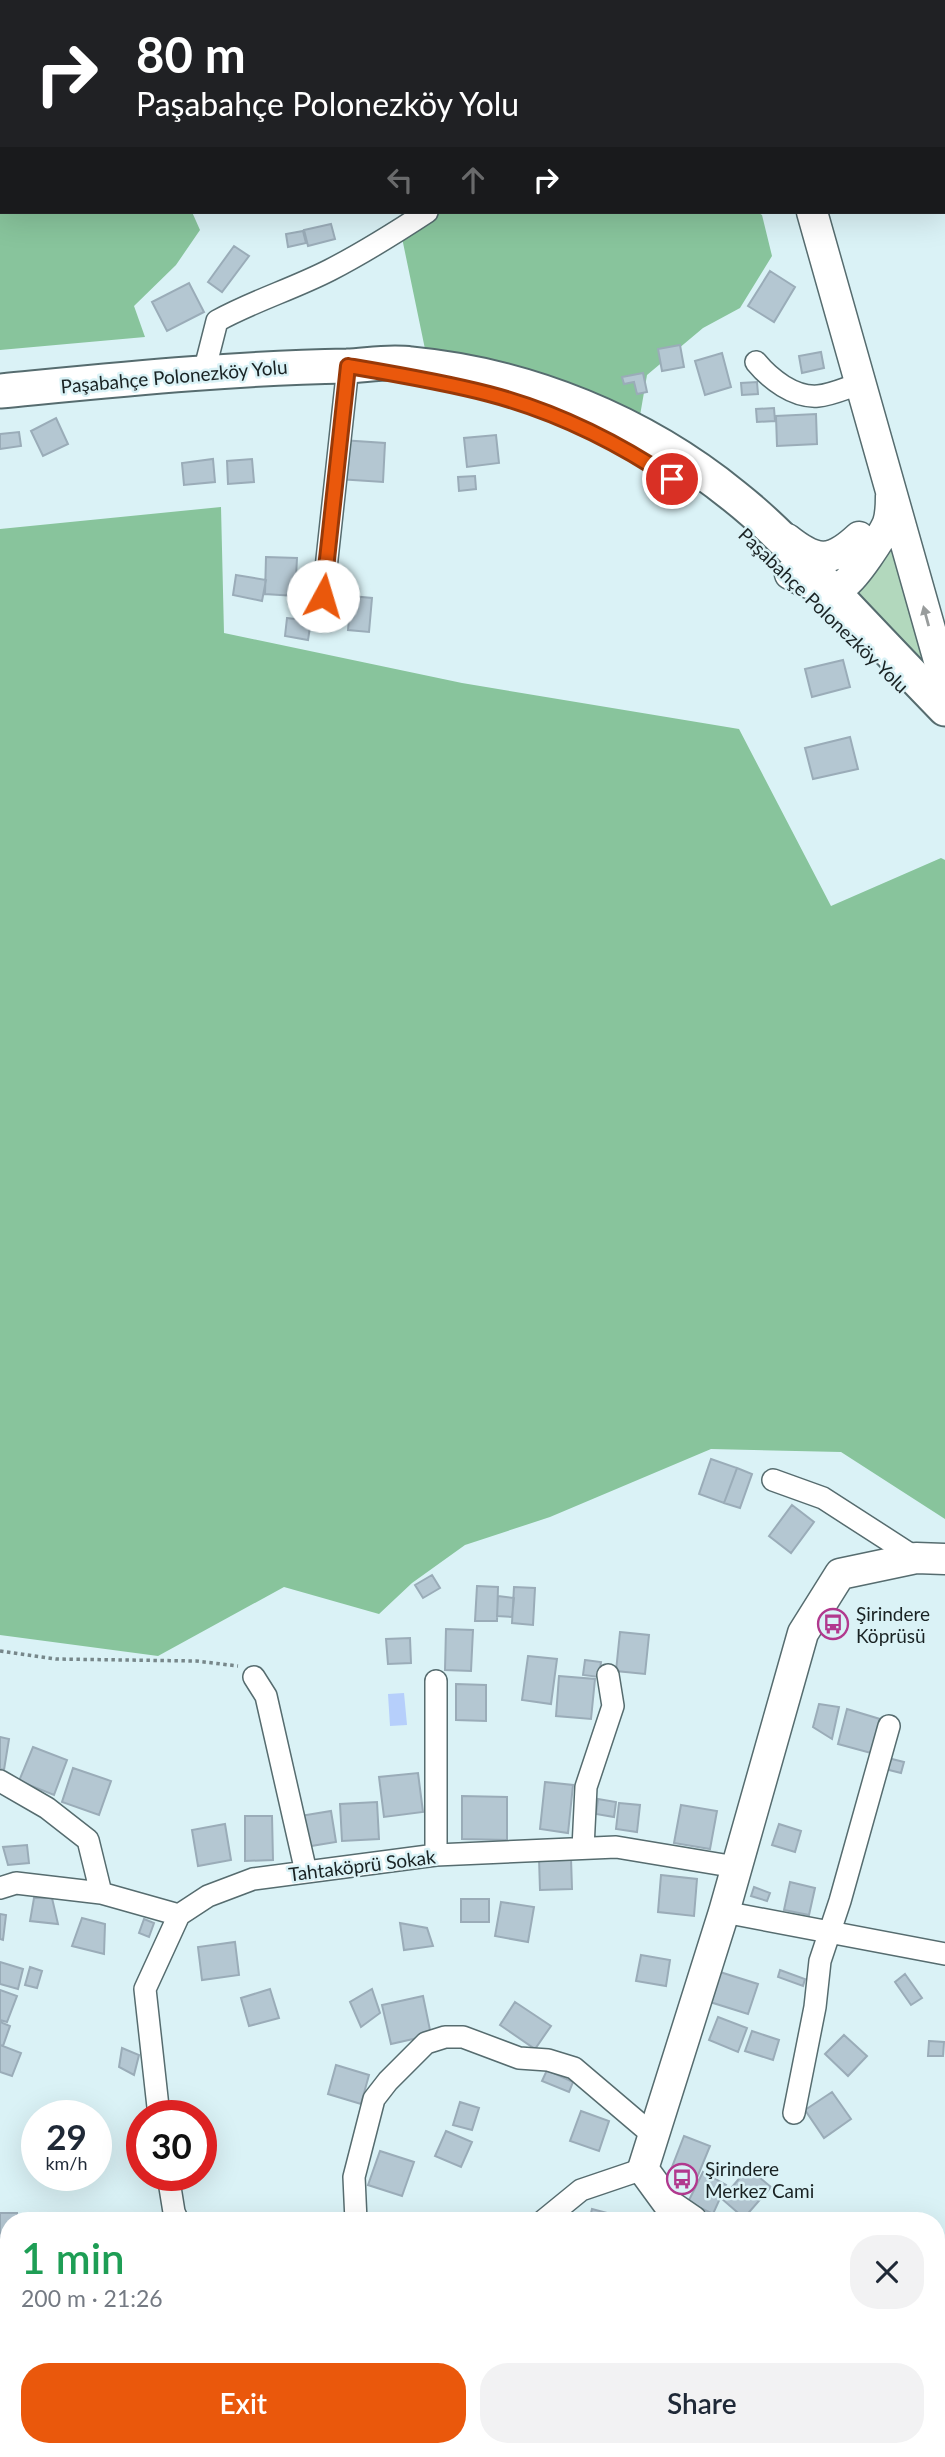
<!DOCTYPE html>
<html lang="en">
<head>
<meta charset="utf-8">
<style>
  :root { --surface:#fff; --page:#f2f2f3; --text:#1f2937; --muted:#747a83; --accent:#ea580c }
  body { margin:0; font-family:Lato,sans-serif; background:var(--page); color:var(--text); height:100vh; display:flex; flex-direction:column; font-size:26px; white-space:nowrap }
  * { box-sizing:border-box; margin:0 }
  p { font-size:23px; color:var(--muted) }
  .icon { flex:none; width:38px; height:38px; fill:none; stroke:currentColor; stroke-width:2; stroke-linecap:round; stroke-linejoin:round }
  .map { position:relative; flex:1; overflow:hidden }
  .drawer { position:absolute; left:0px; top:2212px; width:945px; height:245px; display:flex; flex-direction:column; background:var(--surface); border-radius:28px 28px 0 0; box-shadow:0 7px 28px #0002 }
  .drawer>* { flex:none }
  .top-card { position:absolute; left:0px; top:0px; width:945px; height:214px; box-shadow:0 7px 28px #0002; background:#202124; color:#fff; overflow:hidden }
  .speed { position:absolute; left:21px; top:2100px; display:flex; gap:14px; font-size:35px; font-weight:700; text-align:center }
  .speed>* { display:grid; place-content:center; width:91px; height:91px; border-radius:50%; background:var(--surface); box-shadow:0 7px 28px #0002; line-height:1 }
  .speed small { font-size:18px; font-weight:400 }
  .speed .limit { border:10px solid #d22; background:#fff; color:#111 }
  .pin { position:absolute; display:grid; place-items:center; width:60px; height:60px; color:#fff; margin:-30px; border:4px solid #fff; border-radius:50%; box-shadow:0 2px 7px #0007 }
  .me { position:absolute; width:77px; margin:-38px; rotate:6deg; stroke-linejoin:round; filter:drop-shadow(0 0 5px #0008) }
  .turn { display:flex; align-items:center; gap:24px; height:147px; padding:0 21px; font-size:32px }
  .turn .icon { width:91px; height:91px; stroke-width:2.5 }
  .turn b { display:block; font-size:49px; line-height:60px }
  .lanes { display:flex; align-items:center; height:66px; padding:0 21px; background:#0003; justify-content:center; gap:35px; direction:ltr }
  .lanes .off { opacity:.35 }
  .round { display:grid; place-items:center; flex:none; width:74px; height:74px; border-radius:28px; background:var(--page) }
  .headline { display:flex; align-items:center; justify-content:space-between; height:119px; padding:0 21px }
  h1 { font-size:42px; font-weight:600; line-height:52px; color:#1e9e55 }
  .primary-button { display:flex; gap:14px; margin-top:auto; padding:14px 21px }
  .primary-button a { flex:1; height:80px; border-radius:28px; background:var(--accent); color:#fff; font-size:28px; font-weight:600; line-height:80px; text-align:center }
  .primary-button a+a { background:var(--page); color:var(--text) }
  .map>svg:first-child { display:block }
  .green { fill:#b2d8bd }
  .forest { fill:#88c49c }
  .water { fill:#b6cffb }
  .building { fill:#b4c7d2; stroke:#9aacb8; stroke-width:2 }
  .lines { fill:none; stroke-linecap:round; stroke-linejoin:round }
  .street-casing { stroke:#566c6f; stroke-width:24 }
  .secondary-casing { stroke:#566c6f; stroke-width:33 }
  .primary-casing { stroke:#566c6f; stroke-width:37 }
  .path { stroke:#77878a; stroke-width:3.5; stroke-dasharray:3.5 3.5; stroke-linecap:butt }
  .street { stroke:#fff; stroke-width:21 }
  .secondary { stroke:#fff; stroke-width:30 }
  .primary { stroke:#fff; stroke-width:33 }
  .oneway { fill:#989c9c }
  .route-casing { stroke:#983908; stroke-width:18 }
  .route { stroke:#ea580c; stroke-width:12 }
  .labels { text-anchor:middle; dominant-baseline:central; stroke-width:5; stroke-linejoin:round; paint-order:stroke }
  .street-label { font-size:19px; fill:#192223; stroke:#daf2f6 }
  .poi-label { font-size:19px; fill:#192223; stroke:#daf2f6; text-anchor:start }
</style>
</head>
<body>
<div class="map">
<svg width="945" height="2457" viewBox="0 0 945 2457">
  <rect width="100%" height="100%" fill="#daf2f6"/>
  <!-- green -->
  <path class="green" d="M 895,520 L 933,673 L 853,597 Z"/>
  <!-- forest -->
  <path class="forest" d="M 0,0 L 771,0 L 772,2 L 2,2 L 2,212 L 192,212 L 200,230 L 176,265 L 134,306 L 145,337 L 0,350 Z
    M 426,212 L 757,212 L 762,215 L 772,256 L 740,308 L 703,328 L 647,375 L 637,433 L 425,349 L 401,233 Z
    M 221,507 L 224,633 L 462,683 L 739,729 L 831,906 L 941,858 L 945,860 L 945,1519 L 841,1452 L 711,1449 L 550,1517 L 465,1545 L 412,1583 L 379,1614 L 284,1587 L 158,1656 L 0,1635 L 0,529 Z"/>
  <!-- water -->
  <path class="water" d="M 404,1693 L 407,1725 L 390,1726 L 388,1694 Z"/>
  <!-- building -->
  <path class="building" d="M 331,224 L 335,239 L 308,246 L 304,230 Z
    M 303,231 L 306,243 L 288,247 L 286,234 Z
    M 234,246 L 249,256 L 222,292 L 208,282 Z
    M 770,271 L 795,287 L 774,322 L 748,306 Z
    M 189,283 L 204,312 L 167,331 L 152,302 Z
    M 680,345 L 684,367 L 662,371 L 658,349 Z
    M 821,352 L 824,368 L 802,373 L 799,356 Z
    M 722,353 L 731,387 L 705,395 L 695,361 Z
    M 643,373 L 647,392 L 637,394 L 634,382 L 624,384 L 622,377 Z
    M 757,382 L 758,394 L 742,395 L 741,383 Z
    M 774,408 L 775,421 L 757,422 L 756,409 Z
    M 816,414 L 817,444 L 777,446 L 776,416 Z
    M 56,418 L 68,444 L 43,456 L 31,431 Z
    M 19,432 L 21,446 L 0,449 L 0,434 Z
    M 496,435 L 499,463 L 467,467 L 464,438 Z
    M 341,440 L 385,443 L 383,482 L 338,479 Z
    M 213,459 L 215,482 L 184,485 L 182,463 Z
    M 252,459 L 254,482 L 228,484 L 227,461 Z
    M 475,476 L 476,489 L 459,491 L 458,477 Z
    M 266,557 L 297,558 L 295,596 L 265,594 Z
    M 236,575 L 266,580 L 262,601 L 233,595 Z
    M 351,596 L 372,598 L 369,632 L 348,630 Z
    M 287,618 L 311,621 L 308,640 L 285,636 Z
    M 843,660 L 850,687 L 812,697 L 805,669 Z
    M 850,737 L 858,769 L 813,779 L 805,748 Z
    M 711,1459 L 737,1468 L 724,1503 L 699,1494 Z
    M 737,1468 L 752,1474 L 740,1508 L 724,1503 Z
    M 792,1505 L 814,1522 L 791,1553 L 769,1536 Z
    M 432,1575 L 440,1588 L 423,1598 L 415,1585 Z
    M 477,1586 L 498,1587 L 497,1621 L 475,1621 Z
    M 514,1587 L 535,1588 L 533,1625 L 512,1623 Z
    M 498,1596 L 514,1598 L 512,1617 L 497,1616 Z
    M 446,1629 L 473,1630 L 471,1671 L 445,1670 Z
    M 620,1632 L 649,1635 L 645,1674 L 616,1671 Z
    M 410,1638 L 411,1663 L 388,1664 L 386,1639 Z
    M 528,1656 L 557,1659 L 551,1704 L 522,1700 Z
    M 585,1660 L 601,1662 L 599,1677 L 583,1675 Z
    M 559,1676 L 595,1679 L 591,1719 L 556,1716 Z
    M 456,1684 L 486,1685 L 486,1721 L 456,1720 Z
    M 819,1704 L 839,1707 L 832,1739 L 813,1727 Z
    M 847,1709 L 880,1719 L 871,1753 L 838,1744 Z
    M 0,1737 L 9,1739 L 4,1770 L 0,1769 Z
    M 33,1747 L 67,1760 L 54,1795 L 19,1781 Z
    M 888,1758 L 904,1762 L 901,1773 L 885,1769 Z
    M 73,1768 L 111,1781 L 99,1815 L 62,1802 Z
    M 418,1773 L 423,1812 L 384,1817 L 379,1777 Z
    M 545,1782 L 573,1785 L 568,1833 L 540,1829 Z
    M 462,1796 L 507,1797 L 507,1840 L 462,1839 Z
    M 598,1799 L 616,1802 L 614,1817 L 596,1814 Z
    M 377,1802 L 379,1839 L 342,1841 L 340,1804 Z
    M 619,1803 L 640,1805 L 637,1832 L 616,1829 Z
    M 681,1805 L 717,1811 L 710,1849 L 674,1843 Z
    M 331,1811 L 336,1842 L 305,1847 L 300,1816 Z
    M 245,1816 L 272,1816 L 273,1860 L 245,1861 Z
    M 225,1824 L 231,1860 L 198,1866 L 192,1830 Z
    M 779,1824 L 801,1831 L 795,1852 L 772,1845 Z
    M 27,1845 L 29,1863 L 8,1865 L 3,1847 Z
    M 539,1858 L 571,1858 L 572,1889 L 540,1890 Z
    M 661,1875 L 697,1879 L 694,1916 L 658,1912 Z
    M 790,1882 L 815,1888 L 809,1915 L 784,1910 Z
    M 754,1887 L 770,1893 L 767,1901 L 751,1896 Z
    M 34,1898 L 52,1898 L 58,1924 L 30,1921 Z
    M 461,1899 L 489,1899 L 489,1922 L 461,1922 Z
    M 501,1902 L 534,1907 L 528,1942 L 495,1936 Z
    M 0,1914 L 6,1915 L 3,1940 L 0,1939 Z
    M 82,1918 L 105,1924 L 104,1954 L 72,1946 Z
    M 144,1919 L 154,1923 L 149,1937 L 139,1933 Z
    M 400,1923 L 427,1928 L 433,1946 L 404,1950 Z
    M 235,1942 L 239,1975 L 202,1980 L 198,1947 Z
    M 641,1955 L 670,1960 L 666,1986 L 636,1981 Z
    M 0,1962 L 23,1969 L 18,1989 L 0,1984 Z
    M 30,1967 L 42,1971 L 37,1988 L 25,1985 Z
    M 780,1970 L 805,1979 L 803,1986 L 778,1977 Z
    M 720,1972 L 758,1984 L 748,2014 L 710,2002 Z
    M 905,1974 L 922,1998 L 911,2005 L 895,1982 Z
    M 270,1989 L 279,2018 L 249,2026 L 241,1998 Z
    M 372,1989 L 380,2013 L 361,2027 L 350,2002 Z
    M 0,1990 L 17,1996 L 7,2022 L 0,2020 Z
    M 423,1996 L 431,2035 L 391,2044 L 382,2005 Z
    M 515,2002 L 551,2026 L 535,2049 L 500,2025 Z
    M 718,2017 L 747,2028 L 738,2052 L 709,2040 Z
    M 0,2022 L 10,2026 L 3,2046 L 0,2045 Z
    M 752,2031 L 779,2040 L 773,2060 L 745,2051 Z
    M 844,2035 L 867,2056 L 848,2076 L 825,2054 Z
    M 929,2041 L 944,2042 L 943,2056 L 928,2056 Z
    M 0,2045 L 21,2053 L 12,2076 L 0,2072 Z
    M 122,2048 L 139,2055 L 134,2075 L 119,2067 Z
    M 336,2065 L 369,2075 L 361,2104 L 328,2094 Z
    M 547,2070 L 573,2082 L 569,2092 L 542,2081 Z
    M 832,2092 L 851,2119 L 824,2138 L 805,2110 Z
    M 460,2102 L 479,2108 L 472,2130 L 453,2125 Z
    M 581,2111 L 609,2121 L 599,2151 L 570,2141 Z
    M 446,2131 L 472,2142 L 461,2167 L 435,2156 Z
    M 684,2136 L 710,2146 L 692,2190 L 667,2180 Z
    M 380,2151 L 414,2162 L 402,2196 L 368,2185 Z
    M 748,2168 L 771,2187 L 744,2218 L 722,2199 Z
    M 703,2172 L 726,2185 L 713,2214 L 688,2202 Z
    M 592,2209 L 622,2217 L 621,2221 L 589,2221 Z
    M 0,2213 L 17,2213 L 17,2221 L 9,2221 L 9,2238 L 0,2238 Z
    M 375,2214 L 409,2219 L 408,2221 L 374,2221 Z
    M 936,2294 L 945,2294 L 945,2326 L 936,2326 Z
    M 467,2448 L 488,2448 L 485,2456 Z
    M 534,2448 L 571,2448 L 569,2457 L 532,2457 Z
    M 716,2448 L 735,2448 L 732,2457 L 715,2452 Z
    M 755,2448 L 793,2448 L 789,2457 L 773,2457 Z"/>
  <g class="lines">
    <!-- street casing -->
    <g class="street-casing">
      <path id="street" d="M 756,362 C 770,379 794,398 818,396 C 832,395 848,387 862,383
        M 204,372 L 217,321 C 253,301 293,289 330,270 C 363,253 395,233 427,212
        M 323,596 L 348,366
        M 773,1480 L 823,1498 L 916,1558
        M 254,1677 L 266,1696 L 306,1872
        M 436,1681 L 436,1855
        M 0,1781 L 47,1808 L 88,1840 L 101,1893
        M 583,1848 L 586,1787 L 613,1706 L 608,1675
        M 0,1888 L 16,1883 L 101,1893 L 179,1915 L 208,1896 L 253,1879 L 436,1855 L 616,1847 L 736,1867
        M 724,1912 L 945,1954
        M 794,2113 L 815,2007 L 820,1961 L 840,1901 L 889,1726
        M 159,2116 L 145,1989 L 179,1915
        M 168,2175 L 174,2212 L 178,2221
        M 356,2221 L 354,2177 L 374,2099 L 388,2081 L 426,2043 L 445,2037 L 463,2037 L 519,2058 L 548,2060 L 574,2068 L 654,2136
        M 543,2221 L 581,2190 L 643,2169
        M 0,2264 L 9,2260
        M 936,2379 L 942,2351
        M 443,2457 L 446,2448
        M 585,2457 L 586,2448
        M 741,2457 L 745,2448
        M 919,2457 L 921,2448"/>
    </g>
    <!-- secondary casing -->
    <g class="secondary-casing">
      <path id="secondary" d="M 943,40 L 945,39
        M 812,212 L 945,682
        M 787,539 C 817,563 831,563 859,537
        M 790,574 C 803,582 827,592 843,585 C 853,581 883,535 888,523 C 891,514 891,505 891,496
        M 692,2221 L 670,2206 L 643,2169 L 724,1912 L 803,1633 L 840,1574 L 916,1558 L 945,1559
        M 936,2352 L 945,2351"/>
    </g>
    <!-- primary casing -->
    <g class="primary-casing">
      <path id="primary" d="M 0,391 C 116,380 231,368 347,366 C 368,365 390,361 411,364 C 528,375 643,422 734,496 C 772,526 805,562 838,597 C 873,634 909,672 945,709"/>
    </g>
    <!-- path -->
    <path class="path" d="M 310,0 L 311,2
      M 0,1651 L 56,1659 L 196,1661 L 238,1666"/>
    <!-- street -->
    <use href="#street" class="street"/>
    <!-- secondary -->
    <use href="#secondary" class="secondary"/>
    <!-- primary -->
    <use href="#primary" class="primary"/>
  </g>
  <!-- one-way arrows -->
  <defs><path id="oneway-solid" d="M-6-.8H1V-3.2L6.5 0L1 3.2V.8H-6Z" transform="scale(1.75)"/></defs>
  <use class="oneway" href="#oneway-solid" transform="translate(926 616) rotate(-105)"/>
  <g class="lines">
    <!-- route casing -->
    <g class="route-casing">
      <path id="route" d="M 323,596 L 348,366 C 395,374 443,382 489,394 C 554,411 617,442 672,479"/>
    </g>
    <!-- route -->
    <use href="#route" class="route"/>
  </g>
  <!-- icons -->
  <defs>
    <g id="bus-ring" transform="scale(1.575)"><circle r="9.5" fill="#daf2f6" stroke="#b1398e" stroke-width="1.5"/><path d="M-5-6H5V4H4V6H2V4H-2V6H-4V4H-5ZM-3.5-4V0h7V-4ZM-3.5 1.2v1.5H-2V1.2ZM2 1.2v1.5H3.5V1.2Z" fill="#b1398e"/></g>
  </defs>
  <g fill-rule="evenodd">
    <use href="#bus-ring" x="833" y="1624"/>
    <use href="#bus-ring" x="682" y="2179"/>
  </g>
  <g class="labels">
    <!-- street labels -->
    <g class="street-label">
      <text transform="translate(174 376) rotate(-5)">Paşabahçe Polonezköy Yolu</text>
      <text transform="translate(824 610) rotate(44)">Paşabahçe Polonezköy Yolu</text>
      <text transform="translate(362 1865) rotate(-7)">Tahtaköprü Sokak</text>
    </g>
    <!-- poi labels -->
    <g class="poi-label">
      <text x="856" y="1613">Şirindere<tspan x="856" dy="22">Köprüsü</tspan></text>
      <text x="705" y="2168">Şirindere<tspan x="705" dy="22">Merkez Cami</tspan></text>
    </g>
  </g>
</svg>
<div class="speed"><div>29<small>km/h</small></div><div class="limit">30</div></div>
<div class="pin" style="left:672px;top:479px;background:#d93025"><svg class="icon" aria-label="arrive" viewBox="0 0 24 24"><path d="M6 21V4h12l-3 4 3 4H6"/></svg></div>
<svg class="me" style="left:323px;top:596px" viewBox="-20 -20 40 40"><circle r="19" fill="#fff"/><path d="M0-13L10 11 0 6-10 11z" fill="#ea580c"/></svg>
<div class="top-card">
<div class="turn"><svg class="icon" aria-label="right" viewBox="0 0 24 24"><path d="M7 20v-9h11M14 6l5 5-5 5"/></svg><div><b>80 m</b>Paşabahçe Polonezköy Yolu</div></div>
<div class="lanes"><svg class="icon off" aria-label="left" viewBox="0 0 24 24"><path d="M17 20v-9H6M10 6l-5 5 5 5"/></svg><svg class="icon off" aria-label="ahead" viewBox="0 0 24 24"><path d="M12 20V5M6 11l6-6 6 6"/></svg><svg class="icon" aria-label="right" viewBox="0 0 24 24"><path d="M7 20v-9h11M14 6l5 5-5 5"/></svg></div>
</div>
<section class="drawer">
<div class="headline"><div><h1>1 min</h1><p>200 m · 21:26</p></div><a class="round"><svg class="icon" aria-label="close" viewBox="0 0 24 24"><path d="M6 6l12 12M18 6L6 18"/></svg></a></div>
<div class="primary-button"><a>Exit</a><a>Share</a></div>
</section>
</div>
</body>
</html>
